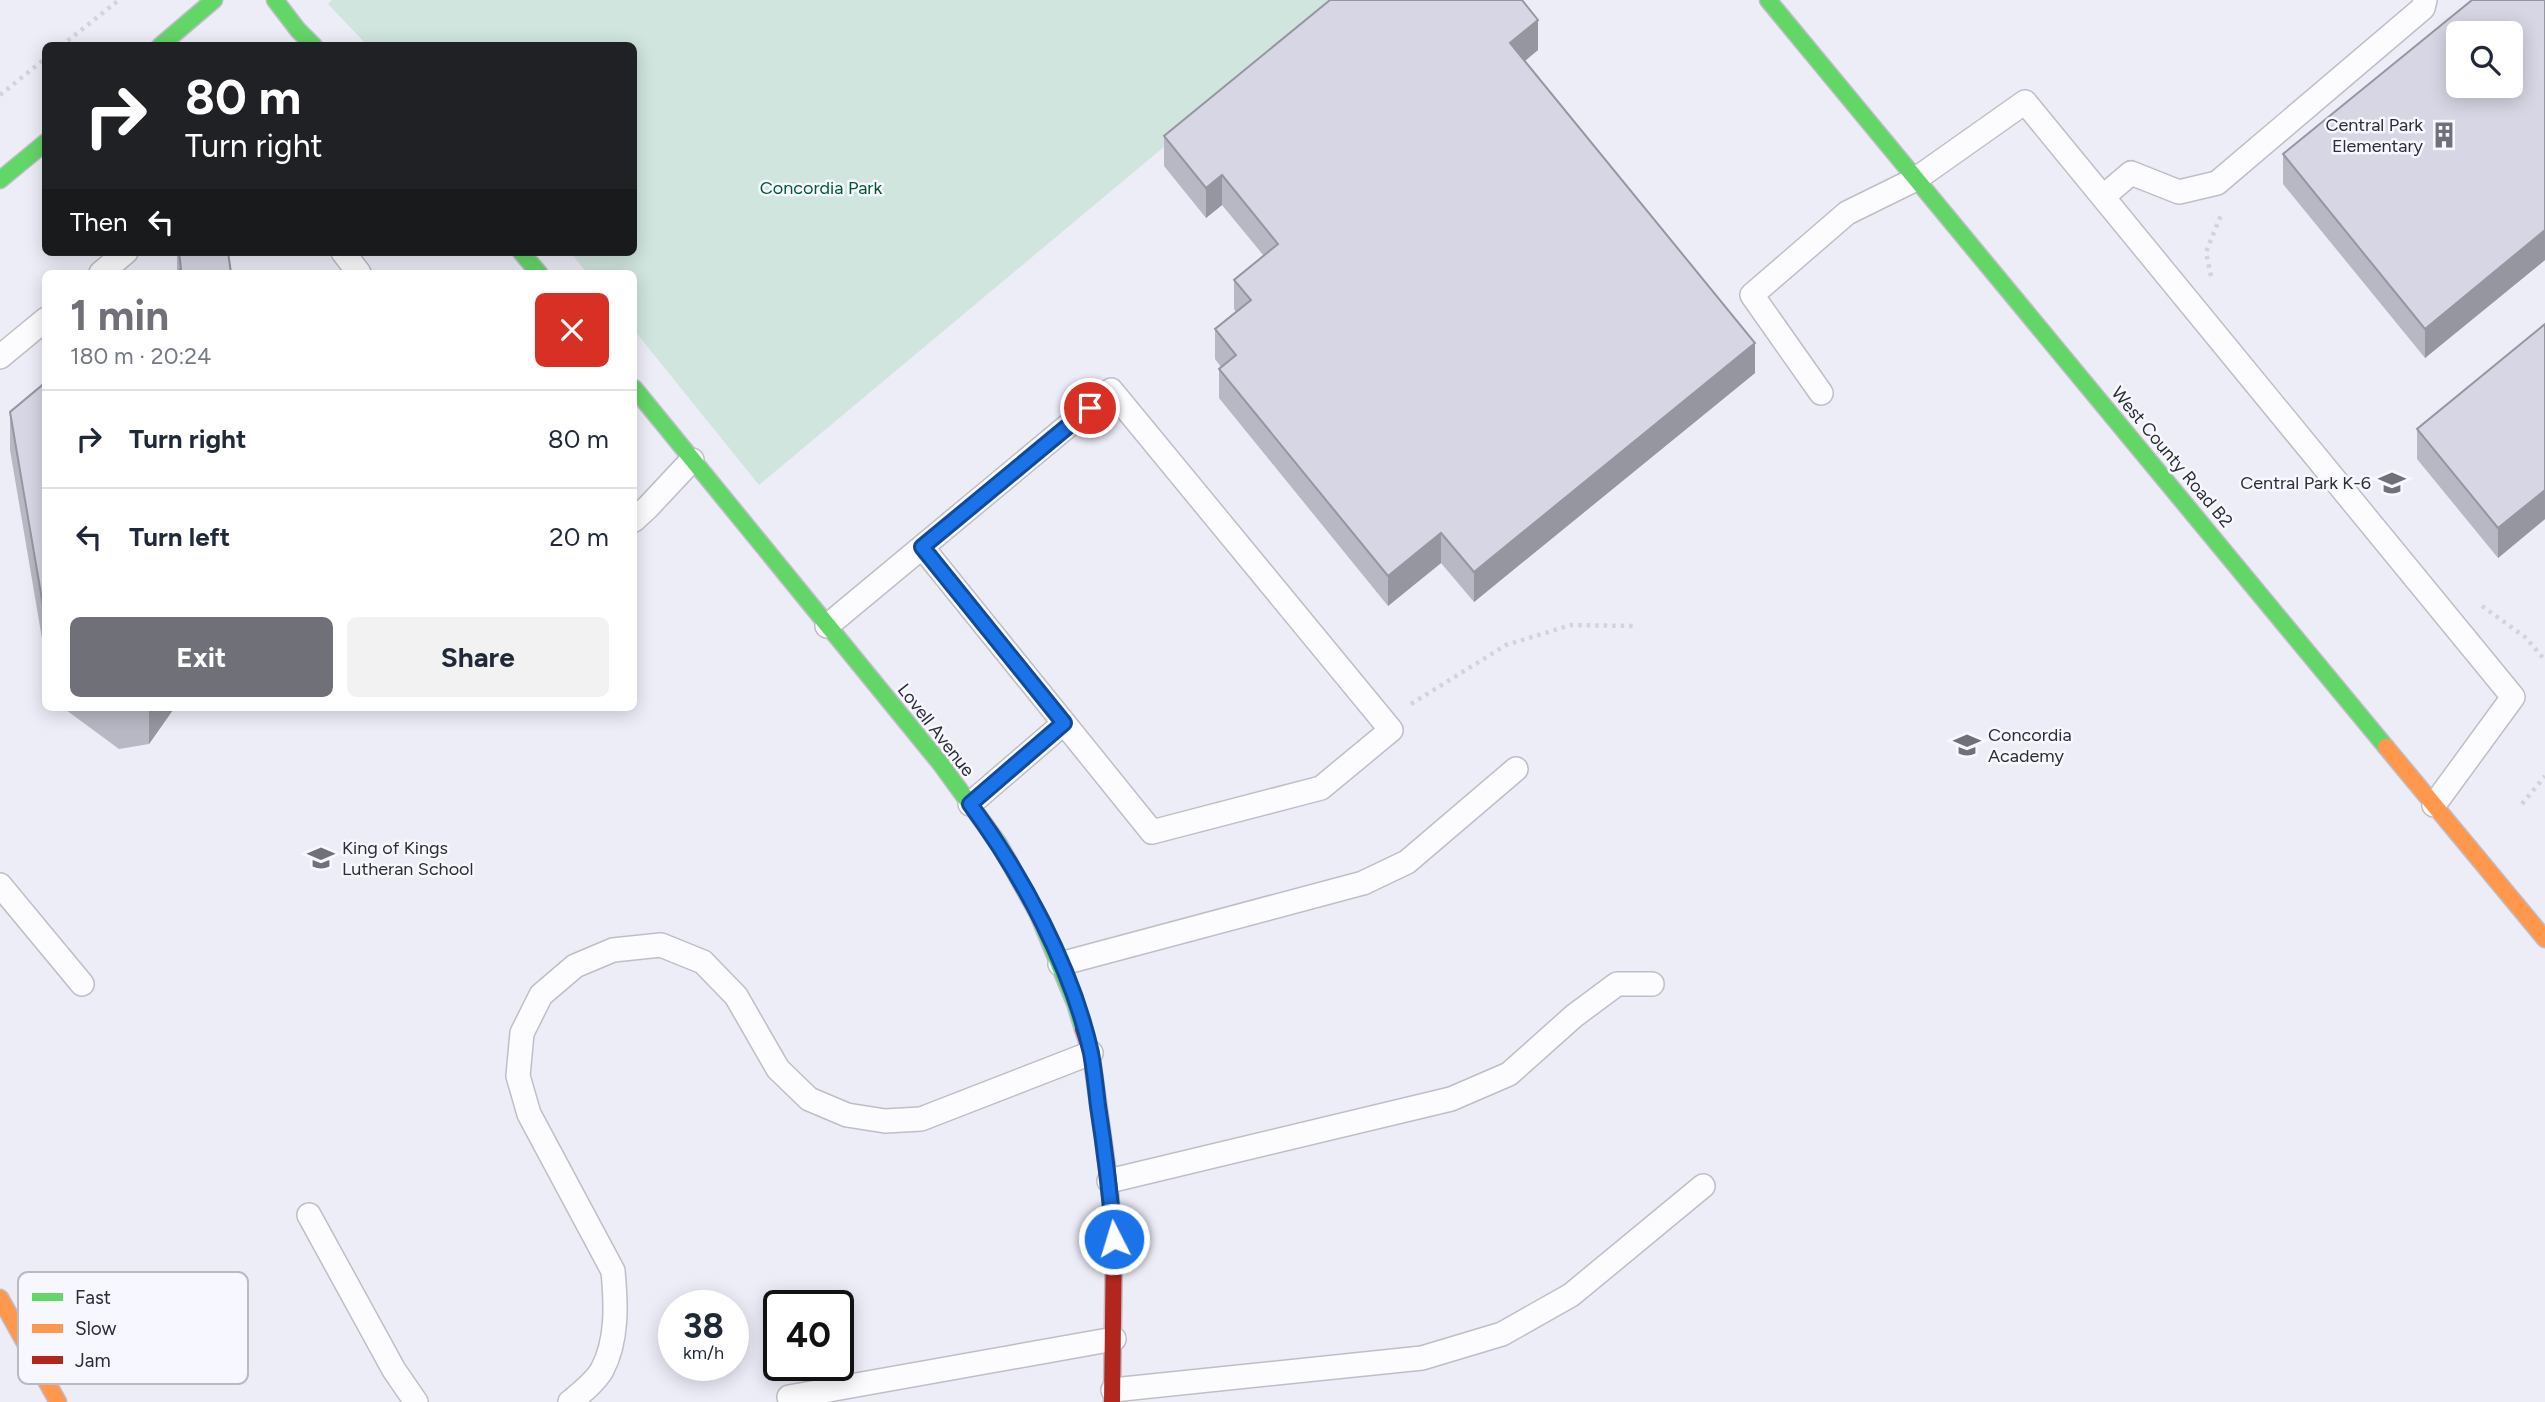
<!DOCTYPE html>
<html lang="en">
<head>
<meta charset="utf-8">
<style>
  :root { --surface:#fff; --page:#f2f2f3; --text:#1f2937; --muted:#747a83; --line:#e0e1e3; --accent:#707078 }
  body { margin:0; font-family:Figtree,sans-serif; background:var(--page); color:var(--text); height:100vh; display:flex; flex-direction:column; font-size:26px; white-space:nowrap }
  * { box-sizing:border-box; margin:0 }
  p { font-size:23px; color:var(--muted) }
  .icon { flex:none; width:38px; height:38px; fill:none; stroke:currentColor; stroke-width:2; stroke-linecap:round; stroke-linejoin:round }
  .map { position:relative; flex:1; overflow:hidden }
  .side { position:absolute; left:42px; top:270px; width:595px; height:441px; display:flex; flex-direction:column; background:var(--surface); border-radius:10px; box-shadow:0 4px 18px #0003 }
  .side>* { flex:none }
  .guide { position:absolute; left:42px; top:42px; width:595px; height:214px; border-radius:10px; box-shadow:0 4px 18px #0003; background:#202124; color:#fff; overflow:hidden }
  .fabs { position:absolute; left:2446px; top:21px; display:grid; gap:14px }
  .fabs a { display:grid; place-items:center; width:77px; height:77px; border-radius:10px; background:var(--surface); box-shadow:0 4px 18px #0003; font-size:35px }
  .speed { position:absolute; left:658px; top:1290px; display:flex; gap:14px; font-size:35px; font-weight:700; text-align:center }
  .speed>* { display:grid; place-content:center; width:91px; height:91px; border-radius:50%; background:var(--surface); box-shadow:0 4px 18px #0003; line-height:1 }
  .speed small { font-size:18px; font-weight:400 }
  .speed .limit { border:4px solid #111; border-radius:10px; background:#fff; color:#111 }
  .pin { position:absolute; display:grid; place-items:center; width:60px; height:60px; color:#fff; margin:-30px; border:4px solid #fff; border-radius:50%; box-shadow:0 2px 7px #0007 }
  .me { position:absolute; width:77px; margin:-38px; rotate:355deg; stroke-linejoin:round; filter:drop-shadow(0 0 5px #0008) }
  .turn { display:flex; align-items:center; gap:24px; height:147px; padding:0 28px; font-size:32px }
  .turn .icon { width:91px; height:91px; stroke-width:2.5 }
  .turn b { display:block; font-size:49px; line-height:60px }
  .then { display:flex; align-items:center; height:66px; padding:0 28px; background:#0003; gap:14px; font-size:26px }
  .round { display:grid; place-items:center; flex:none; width:74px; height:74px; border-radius:10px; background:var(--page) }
  .overview { display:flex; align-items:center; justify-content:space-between; height:119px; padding:0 28px }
  h1 { font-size:42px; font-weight:700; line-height:52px; color:var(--accent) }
  .action { display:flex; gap:14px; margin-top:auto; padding:14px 28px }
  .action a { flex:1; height:80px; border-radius:10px; background:var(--accent); color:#fff; font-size:28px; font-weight:700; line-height:80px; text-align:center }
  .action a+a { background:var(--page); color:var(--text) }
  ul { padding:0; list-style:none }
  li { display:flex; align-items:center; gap:21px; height:98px; padding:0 28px; border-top:2px solid var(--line) }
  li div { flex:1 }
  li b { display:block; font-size:26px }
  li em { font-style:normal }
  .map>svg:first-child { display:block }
  .green { fill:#d0e5dd }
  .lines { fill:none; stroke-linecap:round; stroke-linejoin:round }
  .lane-casing { stroke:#bebec6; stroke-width:26 }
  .fast-casing { stroke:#bebec6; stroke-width:19 }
  .slow-casing { stroke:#bebec6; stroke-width:19 }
  .jam-casing { stroke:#bebec6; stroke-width:19 }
  .path { stroke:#d4d4d8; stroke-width:4.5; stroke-dasharray:3.5 5; stroke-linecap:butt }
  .lane { stroke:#fcfcfe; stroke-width:23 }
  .fast { stroke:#63d668; stroke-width:16 }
  .slow { stroke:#ff974d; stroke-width:16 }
  .jam { stroke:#b3261e; stroke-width:16 }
  .wall { fill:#b8b8c4 }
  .shaded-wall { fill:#9696a0 }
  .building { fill:#d6d6e4; stroke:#9696a0; stroke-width:2; fill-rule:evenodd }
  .route-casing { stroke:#114b97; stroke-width:18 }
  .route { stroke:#1a73e8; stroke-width:12 }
  .labels { text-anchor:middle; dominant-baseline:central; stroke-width:5; stroke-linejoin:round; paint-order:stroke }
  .poi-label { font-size:18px; fill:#2d2d34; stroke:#f7f7ff; text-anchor:end }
  .park-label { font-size:18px; fill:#015933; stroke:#f7f7ff }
  .street-label { font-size:18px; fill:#2d2d34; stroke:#f7f7ff }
  .key { fill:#f7f7ff; stroke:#babac2; stroke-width:2 }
  .key-label { font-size:19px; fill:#2d2d34 }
</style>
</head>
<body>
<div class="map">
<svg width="2545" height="1402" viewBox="0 0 2545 1402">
  <rect width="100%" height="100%" fill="#ecedf7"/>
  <!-- green -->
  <path class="green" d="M 332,0 L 1340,0 L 759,485 L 634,330 L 634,273 L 587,273 L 570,252 L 634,252 L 634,46 L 367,45 L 328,4 Z"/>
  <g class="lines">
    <!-- lane casing -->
    <g class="lane-casing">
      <path id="lane" d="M 2104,196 L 2131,173 L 2179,192 L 2217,183 L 2423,8 L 2425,0
        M 343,252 L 359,273
        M 101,273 L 126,252
        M 0,357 L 46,319
        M 1821,393 L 1752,295 L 1847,213 L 1916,179 L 2025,102 L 2513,697 L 2434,805
        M 634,520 L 648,507 L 692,460
        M 827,626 L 1111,390 L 1391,730 L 1321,788 L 1152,832 L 922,547
        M 970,804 L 1064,723
        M 0,885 L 82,984
        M 1060,964 L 1363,883 L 1407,862 L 1516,769
        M 1109,1181 L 1451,1099 L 1509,1074 L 1574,1016 L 1617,984 L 1652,984
        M 309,1215 L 394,1370 L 416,1402
        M 1113,1390 L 1422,1358 L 1502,1334 L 1571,1295 L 1703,1186
        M 789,1397 L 1114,1339
        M 570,1402 C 581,1393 595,1382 602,1370 C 618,1340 616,1303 613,1271 L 529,1114 L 518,1076 L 522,1033 L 541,995 L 575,966 L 613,950 L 661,945 L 703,962 L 736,996 L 778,1069 L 809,1099 L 847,1115 L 885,1121 L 921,1119 L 1091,1053"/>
    </g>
    <!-- fast casing -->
    <g class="fast-casing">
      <path id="fast" d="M 275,0 L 298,30 L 314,46
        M 1768,0 L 2386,747
        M 160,46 L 214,0
        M 0,180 L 46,142
        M 521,252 L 539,273
        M 634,388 L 940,763 L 999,844 L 1038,914 L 1075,1003 L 1083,1029"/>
    </g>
    <!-- slow casing -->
    <g class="slow-casing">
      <path id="slow" d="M 2386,747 L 2545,939
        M 0,1298 L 58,1402"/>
    </g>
    <!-- jam casing -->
    <g class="jam-casing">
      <path id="jam" d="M 1083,1029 L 1091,1053 L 1109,1181 L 1114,1239 L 1112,1402"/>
    </g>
    <!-- path -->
    <path class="path" d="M 61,46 L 119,0
      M 0,95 L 46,58
      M 2211,276 L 2206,252 L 2221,215
      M 2482,606 L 2525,637 L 2545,660
      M 1411,704 L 1506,645 L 1571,625 L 1633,626
      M 2522,804 L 2545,776"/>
    <!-- lane -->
    <use href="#lane" class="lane"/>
    <!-- fast -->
    <use href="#fast" class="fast"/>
    <!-- slow -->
    <use href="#slow" class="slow"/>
    <!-- jam -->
    <use href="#jam" class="jam"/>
  </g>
  <!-- wall -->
  <path class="wall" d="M 2545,0 L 2545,260 L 2425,358 L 2283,184 L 2283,154 Z
    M 1538,50 L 1525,61 L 1755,373 L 1474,602 L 1441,563 L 1388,606 L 1219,398 L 1219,369 L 1221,367 L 1215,359 L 1215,329 L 1236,312 L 1234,309 L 1234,280 L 1264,256 L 1222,205 L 1206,218 L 1164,166 L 1164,136 Z
    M 177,252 L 228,252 L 177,272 Z
    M 2545,324 L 2545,519 L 2498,558 L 2417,459 L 2417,429 Z
    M 46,382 L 46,662 L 10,450 L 10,412 Z
    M 62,707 L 175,707 L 149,744 L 119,749 Z"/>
  <!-- shaded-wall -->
  <path class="shaded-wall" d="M 1538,20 L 1538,50 L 1510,73 L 1510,43 Z
    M 1222,175 L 1222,205 L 1206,218 L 1206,188 Z
    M 2545,230 L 2545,260 L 2425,358 L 2425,329 Z
    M 1755,343 L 1755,373 L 1474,602 L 1474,572 Z
    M 2545,490 L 2545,519 L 2498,558 L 2498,528 Z
    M 1441,533 L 1441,563 L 1388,606 L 1388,576 Z
    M 149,707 L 175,707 L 149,744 Z"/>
  <!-- building -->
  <path class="building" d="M 1330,0 L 1522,0 L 1538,20 L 1510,43 L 1755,343 L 1474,572 L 1441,533 L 1388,576 L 1219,369 L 1236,355 L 1215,329 L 1251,300 L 1234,280 L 1278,244 L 1222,175 L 1206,188 L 1164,136 Z
    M 2472,0 L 2545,0 L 2545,230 L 2425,329 L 2283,154 ZM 2459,33 L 2511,33 L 2511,86 L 2459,86 Z
    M 179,252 L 228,252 L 231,273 L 176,273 L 181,269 Z
    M 2545,324 L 2545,490 L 2498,528 L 2417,429 Z
    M 46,382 L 46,623 L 10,412 Z
    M 114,707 L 139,707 L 119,710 Z"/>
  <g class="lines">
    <!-- route casing -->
    <g class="route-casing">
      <path id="route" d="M 1090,408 L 922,547 L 1064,723 L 970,804 C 1022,875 1072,967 1091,1053 C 1094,1070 1096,1088 1098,1106 C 1105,1150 1110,1194 1114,1239"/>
    </g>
    <!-- route -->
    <use href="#route" class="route"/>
  </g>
  <!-- icons -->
  <defs>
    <g id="building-bare" transform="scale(2.1)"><path d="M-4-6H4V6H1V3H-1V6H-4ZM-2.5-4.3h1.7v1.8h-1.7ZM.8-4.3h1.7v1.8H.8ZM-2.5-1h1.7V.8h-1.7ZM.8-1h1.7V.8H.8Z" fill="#707078" stroke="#f7f7ff" stroke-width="2.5" paint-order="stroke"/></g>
    <g id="school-bare" transform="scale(2.1)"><path d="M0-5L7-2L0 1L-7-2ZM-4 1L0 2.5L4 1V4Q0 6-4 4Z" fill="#707078" stroke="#f7f7ff" stroke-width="2.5" paint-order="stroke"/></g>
  </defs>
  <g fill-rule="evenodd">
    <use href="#building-bare" x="2444" y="135"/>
    <use href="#school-bare" x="2392" y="483"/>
    <use href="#school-bare" x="1967" y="745"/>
    <use href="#school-bare" x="321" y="858"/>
  </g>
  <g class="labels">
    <!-- poi labels -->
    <g class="poi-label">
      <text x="2423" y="125">Central Park<tspan x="2423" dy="21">Elementary</tspan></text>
      <text x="2371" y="483">Central Park K-6</text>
      <text x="1988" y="735" text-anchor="start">Concordia<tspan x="1988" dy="21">Academy</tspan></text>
      <text x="342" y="848" text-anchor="start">King of Kings<tspan x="342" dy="21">Lutheran School</tspan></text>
    </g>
    <!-- park labels -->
    <g class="park-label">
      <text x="821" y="188">Concordia Park</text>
    </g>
    <!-- street labels -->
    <g class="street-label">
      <text transform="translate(2172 457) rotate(50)">West County Road B2</text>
      <text transform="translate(936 730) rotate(52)">Lovell Avenue</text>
    </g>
  </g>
  <!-- legend -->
  <rect x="18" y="1272" width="230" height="112" rx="10" class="key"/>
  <rect x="32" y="1293" width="31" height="8" fill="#63d668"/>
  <rect x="32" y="1324" width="31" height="9" fill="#ff974d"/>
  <rect x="32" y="1356" width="31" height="8" fill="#b3261e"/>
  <g class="key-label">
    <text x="75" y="1304">Fast</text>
    <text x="75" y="1335">Slow</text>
    <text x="75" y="1367">Jam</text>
  </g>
</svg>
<div class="fabs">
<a><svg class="icon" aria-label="search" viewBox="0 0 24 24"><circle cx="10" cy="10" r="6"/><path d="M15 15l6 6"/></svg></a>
</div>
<div class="speed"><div>38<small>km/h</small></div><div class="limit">40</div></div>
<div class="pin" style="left:1090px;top:408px;background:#d93025"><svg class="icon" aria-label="arrive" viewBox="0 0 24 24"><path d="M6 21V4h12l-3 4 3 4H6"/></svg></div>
<svg class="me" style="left:1114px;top:1239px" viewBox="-20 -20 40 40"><circle r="17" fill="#1a73e8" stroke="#fff" stroke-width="3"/><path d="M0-11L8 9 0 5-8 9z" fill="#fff"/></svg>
<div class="guide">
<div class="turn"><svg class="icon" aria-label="right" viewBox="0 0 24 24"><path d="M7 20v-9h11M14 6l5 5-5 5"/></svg><div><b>80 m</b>Turn right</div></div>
<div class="then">Then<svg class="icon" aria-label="left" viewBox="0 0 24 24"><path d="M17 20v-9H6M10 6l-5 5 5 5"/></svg></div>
</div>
<section class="side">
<div class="overview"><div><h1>1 min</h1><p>180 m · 20:24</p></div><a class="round" style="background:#d93025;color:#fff"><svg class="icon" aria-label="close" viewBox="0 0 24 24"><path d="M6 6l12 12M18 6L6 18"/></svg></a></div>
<ul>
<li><svg class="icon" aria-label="right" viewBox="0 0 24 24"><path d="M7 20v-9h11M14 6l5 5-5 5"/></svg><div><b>Turn right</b></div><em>80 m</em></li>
<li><svg class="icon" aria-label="left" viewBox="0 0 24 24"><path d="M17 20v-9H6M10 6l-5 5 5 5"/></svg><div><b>Turn left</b></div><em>20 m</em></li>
</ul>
<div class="action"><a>Exit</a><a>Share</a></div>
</section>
</div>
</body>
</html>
